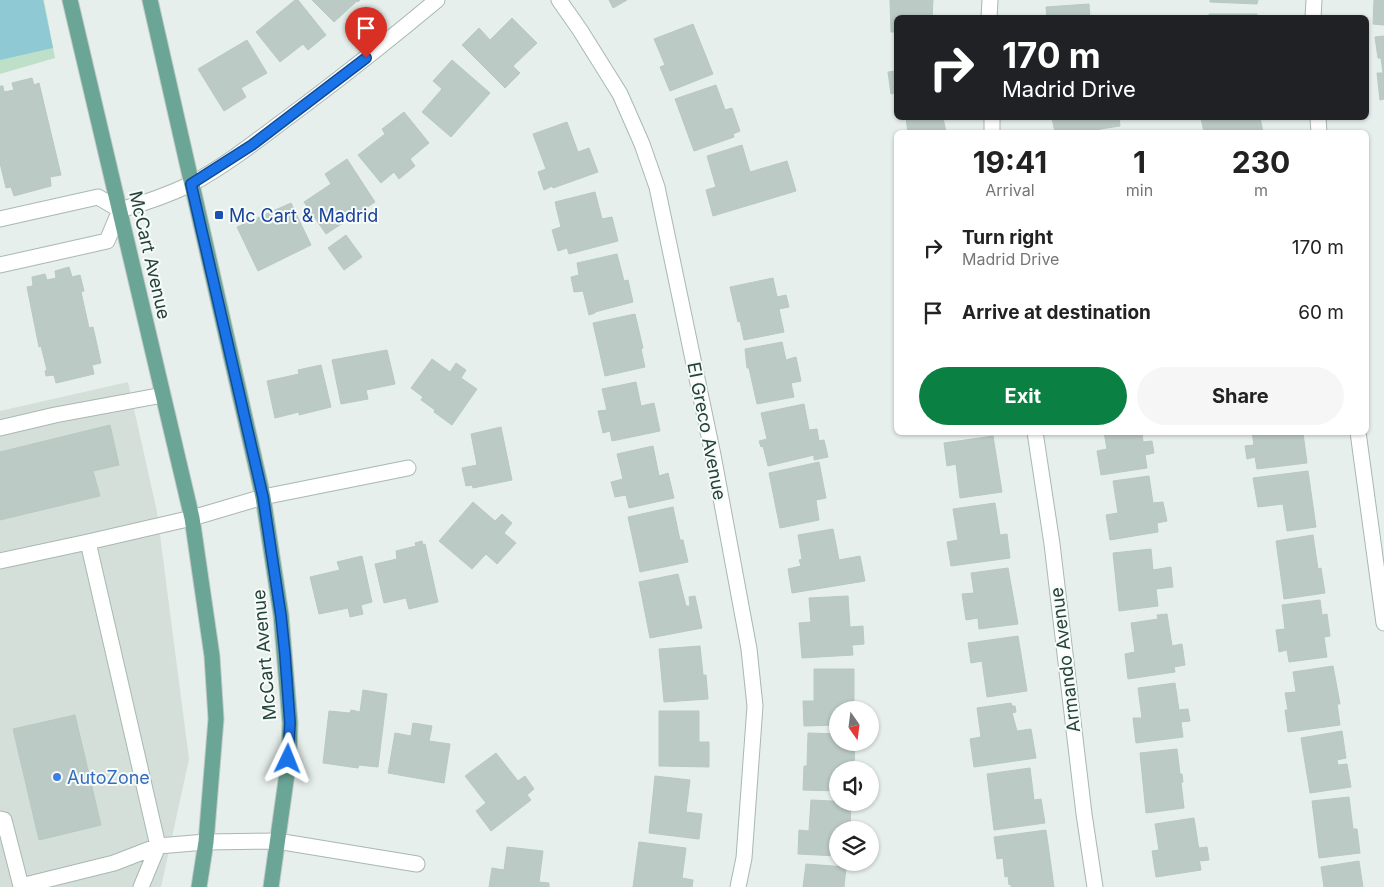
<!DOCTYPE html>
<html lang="en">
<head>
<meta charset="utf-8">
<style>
  :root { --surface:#fff; --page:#f6f6f6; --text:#222; --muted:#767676; --accent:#0b8043 }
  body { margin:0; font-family:Inter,sans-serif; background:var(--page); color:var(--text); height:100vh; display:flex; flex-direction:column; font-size:19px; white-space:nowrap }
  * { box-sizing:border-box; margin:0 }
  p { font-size:16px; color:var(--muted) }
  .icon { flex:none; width:28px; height:28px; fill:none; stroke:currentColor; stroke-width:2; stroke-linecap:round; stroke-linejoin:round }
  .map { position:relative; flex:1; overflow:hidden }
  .sheet { position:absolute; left:894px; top:130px; width:475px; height:305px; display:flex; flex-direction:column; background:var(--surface); border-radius:8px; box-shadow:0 1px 4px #0004 }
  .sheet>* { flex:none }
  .banner { position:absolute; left:894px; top:15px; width:475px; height:105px; border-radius:8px; box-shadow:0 1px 4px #0004; background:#202124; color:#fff; overflow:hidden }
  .needle { width:32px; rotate:166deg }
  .fabs { position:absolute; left:829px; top:701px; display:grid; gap:10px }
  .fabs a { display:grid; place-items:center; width:50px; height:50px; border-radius:50%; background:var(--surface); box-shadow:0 1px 4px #0004; font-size:25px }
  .pin { position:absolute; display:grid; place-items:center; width:42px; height:42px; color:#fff; margin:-51px -21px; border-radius:50% 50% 50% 0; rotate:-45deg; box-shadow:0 0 5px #0007 }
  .pin .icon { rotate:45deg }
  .me { position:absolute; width:55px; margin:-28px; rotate:2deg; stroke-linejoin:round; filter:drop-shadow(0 0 4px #0008) }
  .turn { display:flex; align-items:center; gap:18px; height:105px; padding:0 25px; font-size:22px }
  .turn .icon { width:65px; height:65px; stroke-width:2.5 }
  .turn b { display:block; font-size:35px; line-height:42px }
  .eta { display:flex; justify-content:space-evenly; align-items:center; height:85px; text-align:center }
  .eta b { font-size:30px; font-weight:700; line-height:35px }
  .action { display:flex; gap:10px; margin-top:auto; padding:10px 25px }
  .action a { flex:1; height:58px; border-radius:30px; background:var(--accent); color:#fff; font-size:20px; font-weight:700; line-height:58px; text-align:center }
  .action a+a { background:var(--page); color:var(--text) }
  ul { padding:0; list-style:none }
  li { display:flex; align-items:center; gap:15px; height:65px; padding:0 25px }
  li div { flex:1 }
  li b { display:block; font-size:19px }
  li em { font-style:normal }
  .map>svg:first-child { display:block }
  .built { fill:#d4dfda }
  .green { fill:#bfe0c8 }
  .water { fill:#8ec9d4 }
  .building { fill:#bbcac4; stroke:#b8c9c2 }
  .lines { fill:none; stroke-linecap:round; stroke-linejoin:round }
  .minor-casing { stroke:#a8b8b2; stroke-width:17 }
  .major-casing { stroke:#c2cac8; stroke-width:17 }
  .minor { stroke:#fff; stroke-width:15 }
  .major { stroke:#6aa596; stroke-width:15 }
  .route-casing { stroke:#114b97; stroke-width:12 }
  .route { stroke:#1a73e8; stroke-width:9 }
  .transit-dot { fill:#1a4fb4; stroke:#f7fbf9; stroke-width:2 }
  .shop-dot { fill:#3f7fe0; stroke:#f7fbf9; stroke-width:2 }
  .labels { text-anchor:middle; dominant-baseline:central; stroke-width:4; stroke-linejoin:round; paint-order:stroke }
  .transit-label { font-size:18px; fill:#164399; stroke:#f7fbf9; text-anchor:start }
  .street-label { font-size:18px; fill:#24423a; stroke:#f7fbf9 }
  .shop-label { font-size:18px; fill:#366cbe; stroke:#f7fbf9; text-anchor:start }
</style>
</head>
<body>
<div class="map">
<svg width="1384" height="887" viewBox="0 0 1384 887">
  <rect width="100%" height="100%" fill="#e6efeb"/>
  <!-- built -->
  <path class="built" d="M 128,382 L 157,512 L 189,759 L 161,887 L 0,887 L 0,411 Z"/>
  <!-- green -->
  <path class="green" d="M 0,0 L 44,0 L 55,58 L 0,74 Z"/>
  <!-- water -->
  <path class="water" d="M 0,0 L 43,0 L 53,48 L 0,60 Z"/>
  <!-- building -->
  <path class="building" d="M 295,0 L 298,0 L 326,35 L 308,50 L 303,44 L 280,62 L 256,32 Z
    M 312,0 L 360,0 L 358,2 L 357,1 L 334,22 Z
    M 609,0 L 627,0 L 613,8 Z
    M 890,0 L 933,0 L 932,18 L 896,18 L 896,32 L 891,32 Z
    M 1210,0 L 1258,0 L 1257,4 L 1210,2 Z
    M 1374,0 L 1384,0 L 1384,25 L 1373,24 Z
    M 1089,4 L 1090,18 L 1047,18 L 1046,7 Z
    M 1209,14 L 1257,14 L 1257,18 L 1209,18 Z
    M 512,18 L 537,43 L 513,66 L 520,73 L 505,88 L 462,45 L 479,28 L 490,40 Z
    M 693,24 L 713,74 L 670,91 L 660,67 L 665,65 L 654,39 Z
    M 1384,36 L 1384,99 L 1380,100 L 1377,73 L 1383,73 L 1381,58 L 1378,58 L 1375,37 Z
    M 247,40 L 267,73 L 241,88 L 246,97 L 224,111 L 198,69 Z
    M 452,60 L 490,93 L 451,137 L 422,112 L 442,89 L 433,81 Z
    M 896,71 L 896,93 L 891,94 L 888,72 Z
    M 32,78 L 34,85 L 39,83 L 61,175 L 50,177 L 51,186 L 14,196 L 11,187 L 6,188 L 0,163 L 0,86 L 3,86 L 4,92 L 14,90 L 12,83 Z
    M 716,85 L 725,110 L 732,108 L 740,131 L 733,134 L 734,137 L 694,151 L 675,99 Z
    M 404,112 L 429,143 L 410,159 L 415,166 L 399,179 L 394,172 L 381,183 L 358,155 L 385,134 L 382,129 Z
    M 906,118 L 943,118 L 946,132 L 908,132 Z
    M 1052,118 L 1119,118 L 1120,126 L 1100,129 L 1101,132 L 1055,132 Z
    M 1201,118 L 1260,118 L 1263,132 L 1204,132 Z
    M 567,122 L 578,152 L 589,148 L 598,172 L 553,188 L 552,186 L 544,190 L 538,172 L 546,169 L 533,134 Z
    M 742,145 L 750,172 L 787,161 L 796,191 L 713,216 L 706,190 L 716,187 L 707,156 Z
    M 347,159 L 375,202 L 326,234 L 304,202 L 331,184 L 325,174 Z
    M 595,192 L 602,219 L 612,217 L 618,241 L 569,254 L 567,248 L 558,251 L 552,230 L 561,227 L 555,202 Z
    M 291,203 L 311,245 L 258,271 L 237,227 Z
    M 346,235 L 362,257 L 344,270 L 328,248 Z
    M 617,254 L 624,281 L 628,280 L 633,302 L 595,312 L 595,313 L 589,315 L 583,291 L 574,292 L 571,277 L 579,275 L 577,263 Z
    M 69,267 L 72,277 L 80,275 L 84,291 L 81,292 L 89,328 L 93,327 L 101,363 L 92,365 L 94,374 L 56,383 L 54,375 L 46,376 L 45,371 L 47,370 L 41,346 L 39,347 L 27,287 L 33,286 L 32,277 L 45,274 L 47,280 L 56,278 L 55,271 Z
    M 773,278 L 777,297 L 786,295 L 789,307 L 779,309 L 784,332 L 744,340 L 740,321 L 738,322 L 730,287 Z
    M 635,314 L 643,348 L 641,349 L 645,367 L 605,376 L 593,323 Z
    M 782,342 L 786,360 L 796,357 L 801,381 L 791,383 L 794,397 L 757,404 L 749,368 L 747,368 L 745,349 Z
    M 387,350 L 395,384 L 366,390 L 368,399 L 341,404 L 332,360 Z
    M 432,359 L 450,372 L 456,363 L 466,370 L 461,378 L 477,389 L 452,425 L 434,412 L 435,410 L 421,400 L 423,397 L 411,388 Z
    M 321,365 L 331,407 L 299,415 L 299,412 L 275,418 L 267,381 L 299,374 L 298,370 Z
    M 636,382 L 641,406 L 654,403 L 660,431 L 612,441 L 610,431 L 603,433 L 598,411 L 607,410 L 602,389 Z
    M 804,404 L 809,430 L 817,429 L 819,441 L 824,440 L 828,457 L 814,460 L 814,455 L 768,466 L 763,446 L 761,447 L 759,441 L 767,439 L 761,413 Z
    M 110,425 L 119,465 L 93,471 L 100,496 L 0,520 L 0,452 Z
    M 501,427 L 512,480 L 473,488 L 472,485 L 466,486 L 462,468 L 477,465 L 471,434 Z
    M 1104,432 L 1142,432 L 1143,442 L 1152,441 L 1154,453 L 1145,455 L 1147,468 L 1101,475 L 1097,451 L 1107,449 Z
    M 1252,432 L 1286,432 L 1286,435 L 1303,433 L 1307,463 L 1257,469 L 1255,457 L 1247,459 L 1245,446 L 1254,445 Z
    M 993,436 L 1002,492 L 960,498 L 956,464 L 947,466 L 944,443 Z
    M 653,446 L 659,476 L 668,473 L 674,498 L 629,508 L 626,495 L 615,497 L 611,482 L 623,479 L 617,454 Z
    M 819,462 L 826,498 L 816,500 L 819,520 L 780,528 L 769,473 Z
    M 1308,471 L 1316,527 L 1287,531 L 1283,504 L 1258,507 L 1253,478 Z
    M 1149,476 L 1153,503 L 1163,502 L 1167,521 L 1157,523 L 1158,532 L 1110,540 L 1106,515 L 1118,513 L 1113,481 Z
    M 473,502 L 495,521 L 502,514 L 512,523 L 504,533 L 516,543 L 497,564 L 486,554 L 472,569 L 439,541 Z
    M 995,503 L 1000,535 L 1007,534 L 1010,558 L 951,566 L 947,542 L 958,540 L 953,509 Z
    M 673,507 L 680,540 L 683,540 L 688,562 L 640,572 L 628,517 Z
    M 833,529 L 839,560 L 860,556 L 865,581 L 792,593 L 788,569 L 801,566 L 799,560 L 802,559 L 798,535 Z
    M 1313,535 L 1318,569 L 1321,568 L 1325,593 L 1284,599 L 1276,541 Z
    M 422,541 L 423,545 L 425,544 L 438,602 L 409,609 L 406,598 L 384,603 L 375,564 L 397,559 L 396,551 L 416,546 L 415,543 Z
    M 1151,549 L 1153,570 L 1171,567 L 1173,587 L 1156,589 L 1158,606 L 1119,611 L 1113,553 Z
    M 362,556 L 372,602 L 361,605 L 363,614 L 350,617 L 348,608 L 319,614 L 310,577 L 340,570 L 337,562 Z
    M 1008,568 L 1018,624 L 979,629 L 978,618 L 966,620 L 962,594 L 974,593 L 971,573 Z
    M 678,574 L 686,606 L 690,606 L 689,597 L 695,596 L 702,628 L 650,638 L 639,582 Z
    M 848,596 L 850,627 L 863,626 L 864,644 L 852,645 L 853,655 L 802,658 L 799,623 L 811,622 L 809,598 Z
    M 1320,600 L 1322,615 L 1327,614 L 1330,636 L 1324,637 L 1327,657 L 1289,662 L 1287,650 L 1279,652 L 1276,630 L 1285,629 L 1282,605 Z
    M 1167,614 L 1172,646 L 1182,644 L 1185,665 L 1174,667 L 1175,672 L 1128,679 L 1125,654 L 1135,652 L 1131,623 L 1158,619 L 1157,615 Z
    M 1018,636 L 1027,691 L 987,697 L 982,661 L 971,663 L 968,643 Z
    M 700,646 L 703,675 L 706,675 L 708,699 L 664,702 L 659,649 Z
    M 1333,666 L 1340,704 L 1337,704 L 1340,725 L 1288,732 L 1285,710 L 1288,710 L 1285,693 L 1296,692 L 1293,672 Z
    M 814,669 L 854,669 L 854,710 L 838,710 L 838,725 L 804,726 L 803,701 L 814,701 Z
    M 1175,683 L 1179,710 L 1188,709 L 1190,721 L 1181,722 L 1183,737 L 1136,743 L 1133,718 L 1142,718 L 1138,688 Z
    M 363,690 L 387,694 L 378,767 L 359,765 L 358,768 L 323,763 L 329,711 L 350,713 L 351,710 L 360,712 Z
    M 1011,703 L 1012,706 L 1015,706 L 1016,712 L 1012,713 L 1017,731 L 1031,729 L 1036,758 L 974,767 L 970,739 L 981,737 L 977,708 Z
    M 659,711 L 699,711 L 699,742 L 709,742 L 709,767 L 659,766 Z
    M 75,715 L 101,825 L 39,840 L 13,729 Z
    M 413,723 L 432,726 L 429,741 L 450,744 L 444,783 L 388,773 L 395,733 L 411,736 Z
    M 1342,731 L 1346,758 L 1337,760 L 1338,765 L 1347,764 L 1351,787 L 1310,793 L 1301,738 Z
    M 808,733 L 838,734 L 838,742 L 855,742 L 854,764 L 860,764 L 860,770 L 838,770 L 838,791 L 803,790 L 804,766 L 807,766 Z
    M 1177,749 L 1180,774 L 1182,774 L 1183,782 L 1181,782 L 1184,808 L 1146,813 L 1140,753 Z
    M 496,753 L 518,781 L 525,776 L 534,789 L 527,795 L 531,800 L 491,831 L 476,811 L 486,803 L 465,776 Z
    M 1030,768 L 1034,800 L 1041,799 L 1045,823 L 994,830 L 987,774 Z
    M 655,776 L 690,780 L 686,812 L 702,814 L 699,839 L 649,833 Z
    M 1349,797 L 1353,829 L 1357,829 L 1360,853 L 1319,858 L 1312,801 Z
    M 811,800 L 851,802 L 850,830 L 838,830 L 838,856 L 798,854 L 799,830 L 809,831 Z
    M 1194,818 L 1199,850 L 1199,848 L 1207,847 L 1209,860 L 1201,861 L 1199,858 L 1201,870 L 1156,877 L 1152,851 L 1159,850 L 1155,824 Z
    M 1046,830 L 1054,887 L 1011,887 L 1011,884 L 1009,885 L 1008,876 L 1005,877 L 1003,858 L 997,859 L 994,837 Z
    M 639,842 L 686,848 L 682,878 L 693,880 L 692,887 L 633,887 Z
    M 507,847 L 543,851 L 539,882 L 549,883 L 549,887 L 489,887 L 492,868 L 504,870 Z
    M 1359,861 L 1363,887 L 1324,887 L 1321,867 Z
    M 806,864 L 846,867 L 844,887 L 803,887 Z"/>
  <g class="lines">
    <!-- minor casing -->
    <g class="minor-casing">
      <path id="minor" d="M 559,0 L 580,30 L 620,94 L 642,144 L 657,187 L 713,455 L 749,649 L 755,706 L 744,858 L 738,887
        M 989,18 L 990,0
        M 1313,18 L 1314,0
        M 992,118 L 992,132
        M 1318,118 L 1319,132
        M 120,210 C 145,203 168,195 191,184 C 232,162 269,131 306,104 C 351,70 394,36 437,0
        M 0,219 L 98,197 L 120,210
        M 0,265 L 107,241 L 120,210
        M 0,428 L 55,415 L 163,395
        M 1035,432 L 1052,544 L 1084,814 L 1095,887
        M 1358,432 L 1384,623
        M 408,468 L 263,497 L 192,518 L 88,542 L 158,846 L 206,842 L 277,841 L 417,864
        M 0,561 L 88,542
        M 0,819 L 4,820 L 21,886 L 114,863 L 158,846
        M 141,887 L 158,846"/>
    </g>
    <!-- major casing -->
    <g class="major-casing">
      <path id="major" d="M 70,0 L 192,518 L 212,656 L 216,719 L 206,842 L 199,887
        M 150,0 L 263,497 L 281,615 L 290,723 L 289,759 L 271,887"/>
    </g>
    <!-- minor -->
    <use href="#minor" class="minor"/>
    <!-- major -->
    <use href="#major" class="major"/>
  </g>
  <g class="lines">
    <!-- route casing -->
    <g class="route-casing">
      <path id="route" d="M 288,759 L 290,723 L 285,655 L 281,616 L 263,497 L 191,184 L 252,145 L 366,58"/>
    </g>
    <!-- route -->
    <use href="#route" class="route"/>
  </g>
  <!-- markers -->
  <rect class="transit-dot" x="214" y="210" width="10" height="10" rx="2.5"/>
  <circle class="shop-dot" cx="57" cy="777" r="5"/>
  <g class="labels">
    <!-- transit labels -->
    <g class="transit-label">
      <text x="229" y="215">Mc Cart &amp; Madrid</text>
    </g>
    <!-- street labels -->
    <g class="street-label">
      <text transform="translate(150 255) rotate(77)">McCart Avenue</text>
      <text transform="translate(707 431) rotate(79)">El Greco Avenue</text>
      <text transform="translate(264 655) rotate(-95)">McCart Avenue</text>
      <text transform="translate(1065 660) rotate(-97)">Armando Avenue</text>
    </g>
    <!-- shop labels -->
    <g class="shop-label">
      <text x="67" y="777">AutoZone</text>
    </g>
  </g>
</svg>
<div class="fabs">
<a><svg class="needle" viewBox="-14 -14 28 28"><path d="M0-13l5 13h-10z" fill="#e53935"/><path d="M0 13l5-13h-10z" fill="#767676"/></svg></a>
<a><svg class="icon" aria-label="sound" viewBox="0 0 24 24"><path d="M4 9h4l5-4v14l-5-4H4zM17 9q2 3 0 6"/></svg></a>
<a><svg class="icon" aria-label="layers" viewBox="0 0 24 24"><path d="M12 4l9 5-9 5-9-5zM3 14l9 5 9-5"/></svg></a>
</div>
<div class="pin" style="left:366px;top:58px;background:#d93025"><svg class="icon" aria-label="arrive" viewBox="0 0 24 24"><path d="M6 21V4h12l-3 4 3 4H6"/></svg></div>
<svg class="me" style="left:288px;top:759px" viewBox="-20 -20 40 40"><path d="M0-17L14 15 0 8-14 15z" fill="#1a73e8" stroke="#fff" stroke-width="4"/></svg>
<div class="banner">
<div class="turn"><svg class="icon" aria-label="right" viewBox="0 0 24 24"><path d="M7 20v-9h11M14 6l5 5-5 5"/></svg><div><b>170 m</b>Madrid Drive</div></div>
</div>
<section class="sheet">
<div class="eta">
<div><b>19:41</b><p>Arrival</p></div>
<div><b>1</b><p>min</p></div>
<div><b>230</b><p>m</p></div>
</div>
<ul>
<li><svg class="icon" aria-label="right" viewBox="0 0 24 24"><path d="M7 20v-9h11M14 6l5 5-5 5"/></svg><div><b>Turn right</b><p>Madrid Drive</p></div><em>170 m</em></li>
<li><svg class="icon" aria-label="arrive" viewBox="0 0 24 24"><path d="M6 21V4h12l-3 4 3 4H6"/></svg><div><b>Arrive at destination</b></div><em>60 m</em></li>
</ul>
<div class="action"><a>Exit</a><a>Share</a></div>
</section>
</div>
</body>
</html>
